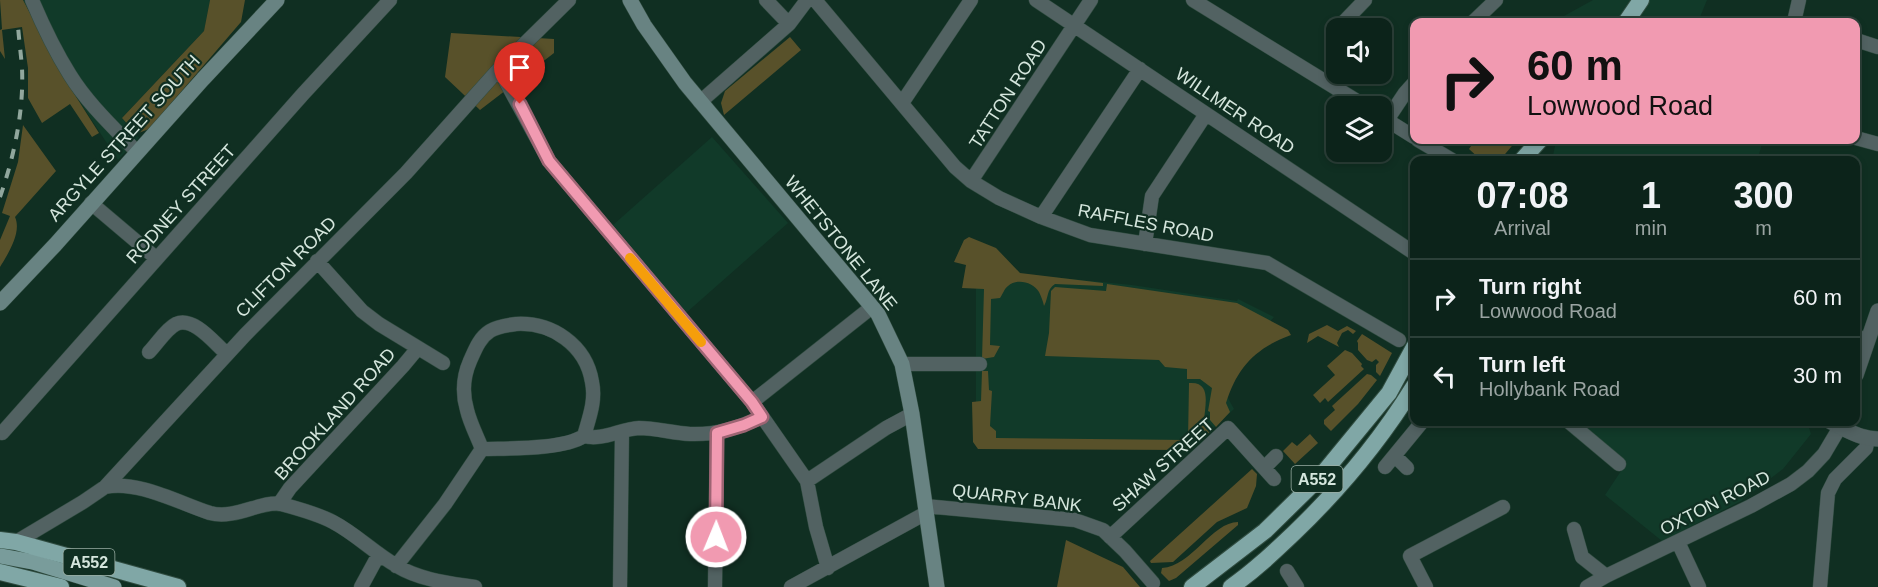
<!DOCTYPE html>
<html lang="en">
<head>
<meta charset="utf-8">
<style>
  :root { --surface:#0c231a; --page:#1a2f27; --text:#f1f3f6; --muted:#9aa4a2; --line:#2c4039 }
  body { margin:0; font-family:Helvetica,sans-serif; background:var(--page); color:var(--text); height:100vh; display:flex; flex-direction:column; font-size:22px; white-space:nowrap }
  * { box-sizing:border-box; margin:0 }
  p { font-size:20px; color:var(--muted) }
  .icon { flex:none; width:33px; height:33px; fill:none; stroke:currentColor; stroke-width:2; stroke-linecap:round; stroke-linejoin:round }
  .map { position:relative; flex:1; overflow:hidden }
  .details { position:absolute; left:1410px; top:156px; width:450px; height:270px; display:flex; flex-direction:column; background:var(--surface); border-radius:12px; box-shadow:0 3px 9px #0003,0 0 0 2px var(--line) }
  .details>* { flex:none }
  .hud { position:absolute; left:1410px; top:18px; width:450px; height:126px; border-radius:12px; box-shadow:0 3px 9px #0003,0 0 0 2px var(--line); background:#f19ab1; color:#111; overflow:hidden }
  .buttons { position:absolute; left:1326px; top:18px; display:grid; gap:12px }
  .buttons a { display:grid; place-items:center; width:66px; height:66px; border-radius:12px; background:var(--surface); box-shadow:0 3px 9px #0003,0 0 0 2px var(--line); font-size:30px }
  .pin { position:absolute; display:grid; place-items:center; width:51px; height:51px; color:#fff; margin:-62px -26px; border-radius:50% 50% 50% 0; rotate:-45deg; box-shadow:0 0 6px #0007 }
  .pin .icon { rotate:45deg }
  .me { position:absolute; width:66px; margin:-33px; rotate:1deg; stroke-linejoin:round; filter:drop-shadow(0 0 4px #0008) }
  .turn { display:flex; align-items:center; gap:21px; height:126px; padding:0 18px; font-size:27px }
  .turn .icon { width:78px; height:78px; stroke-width:2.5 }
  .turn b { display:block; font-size:42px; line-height:51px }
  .eta { display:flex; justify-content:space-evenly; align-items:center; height:102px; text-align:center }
  .eta b { font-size:36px; font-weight:800; line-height:42px }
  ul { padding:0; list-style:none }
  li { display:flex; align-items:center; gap:18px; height:78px; padding:0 18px; border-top:2px solid var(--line) }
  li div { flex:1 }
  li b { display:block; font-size:22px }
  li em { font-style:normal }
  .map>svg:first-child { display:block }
  .built { fill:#113a29 }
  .green { fill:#58512a }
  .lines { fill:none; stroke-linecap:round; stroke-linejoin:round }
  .minor-casing { stroke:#304c40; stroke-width:15 }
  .tertiary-casing { stroke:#304c40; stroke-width:16 }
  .secondary-casing { stroke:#304c40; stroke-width:16 }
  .primary-casing { stroke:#304c40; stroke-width:16 }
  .trunk-casing { stroke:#304c40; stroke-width:18 }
  .minor { stroke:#526262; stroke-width:14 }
  .tertiary { stroke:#526262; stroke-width:15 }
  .secondary { stroke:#688382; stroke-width:15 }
  .primary { stroke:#799c9b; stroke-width:15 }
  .trunk { stroke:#80a7a6; stroke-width:16 }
  .rail { stroke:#91a79d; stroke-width:4; stroke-dasharray:10 10; stroke-linecap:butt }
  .route-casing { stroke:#9d6473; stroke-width:15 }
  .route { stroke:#f19ab1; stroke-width:10 }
  .slow { stroke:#f59e0b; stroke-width:10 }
  .labels { text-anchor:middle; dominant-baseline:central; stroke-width:4.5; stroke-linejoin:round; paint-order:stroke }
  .shield { fill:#102f22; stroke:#9aafa5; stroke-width:1.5 }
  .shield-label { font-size:16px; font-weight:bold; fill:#d5e6dd }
  .street-label { font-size:18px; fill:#d5e6dd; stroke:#102f22 }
</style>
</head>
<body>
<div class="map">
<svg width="1878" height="587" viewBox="0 0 1878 587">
  <rect width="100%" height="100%" fill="#102f22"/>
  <!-- built -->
  <path class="built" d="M 23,0 L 210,0 L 204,31 L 122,118 L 139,138 L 118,160 L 68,84 Z
    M 1593,0 L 1707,0 L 1698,22 L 1628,22 L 1617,16 L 1612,22 L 1553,22 Z
    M 712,137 L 788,223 L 686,313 L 613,225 Z
    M 1561,140 L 1763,140 L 1758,158 L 1759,160 L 1552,160 L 1555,146 Z
    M 1001,272 L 1132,285 L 1237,301 L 1238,299 L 1274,317 L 1253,340 L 1228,388 L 1228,398 L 1234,409 L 1191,449 L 983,445 L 976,432 L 976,285 Z
    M 1586,422 L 1803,422 L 1808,425 L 1811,434 L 1783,469 L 1741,501 L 1662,541 L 1605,495 L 1627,462 L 1584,425 Z"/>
  <!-- green -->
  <path class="green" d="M 0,0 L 23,0 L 68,84 L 99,133 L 92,137 L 70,104 L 42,123 L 28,98 L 28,68 L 22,27 L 2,30 L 5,59 L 0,51 L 0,30 L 2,29 Z
    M 210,0 L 245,0 L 241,22 L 149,129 L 136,134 L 122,118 L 204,31 Z
    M 451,33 L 554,39 L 554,53 L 480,110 L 445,77 Z
    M 790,37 L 801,50 L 724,115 L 721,103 L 725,91 Z
    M 23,125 L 56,171 L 15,217 C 22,232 8,254 0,267 L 0,240 L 10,216 L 2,213 L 18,162 Z
    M 1475,140 L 1517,140 L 1500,160 L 1481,160 L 1469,149 Z
    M 969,237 L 996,248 L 1020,273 L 1103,283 L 1103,286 L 1055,284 C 1046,290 1049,297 1044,306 C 1043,301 1041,296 1039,292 C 1033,282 1017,278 1008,286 C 1004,289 1003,294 1000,298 L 991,299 L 990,345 L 1000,346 L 994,357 L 982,359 L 984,289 L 962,288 L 966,265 L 954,262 L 964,240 Z
    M 1107,284 L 1237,303 L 1288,330 L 1291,335 C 1255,348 1237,368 1226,403 L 1230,412 L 1216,427 L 1210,420 L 1210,412 L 1208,411 L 1212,388 L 1200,379 L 1187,379 L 1187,369 L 1165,367 L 1159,360 L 1045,356 L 1049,333 L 1051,291 L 1055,287 L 1106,291 Z
    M 1327,325 L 1338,331 L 1347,326 L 1356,331 L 1353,334 L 1348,330 L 1342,333 L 1337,343 L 1339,347 L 1318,336 L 1307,343 L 1309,334 Z
    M 1362,334 L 1392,353 L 1380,376 L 1376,372 L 1376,365 L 1379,362 L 1376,359 L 1372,362 L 1367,360 L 1358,350 L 1358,343 L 1357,341 Z
    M 1345,350 L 1352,353 L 1362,364 L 1361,366 L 1364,369 L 1328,402 L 1325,398 L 1320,403 L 1313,395 L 1335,375 L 1327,366 Z
    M 982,371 L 988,371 L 989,390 L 992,391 L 990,426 L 996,431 L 996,438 L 1188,440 L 1189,383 C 1212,381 1205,405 1204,421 L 1212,430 L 1190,450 L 978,449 L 973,442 L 972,402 L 981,401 Z
    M 1367,374 L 1371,375 L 1377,380 L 1358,404 L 1331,431 L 1324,424 L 1324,420 L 1335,410 L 1332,406 Z
    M 1310,434 L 1318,443 L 1295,464 L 1283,451 L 1292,442 L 1297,446 Z
    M 1252,469 L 1257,474 L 1256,486 L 1247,508 L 1217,522 L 1173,562 L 1151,563 L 1150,561 Z
    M 1238,522 L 1238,525 L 1176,578 L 1169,581 L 1161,573 L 1162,568 C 1192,566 1212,522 1238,522 Z
    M 1066,540 L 1123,567 L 1140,587 L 1057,587 Z"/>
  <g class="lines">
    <!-- minor casing -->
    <g class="minor-casing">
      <path id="minor" d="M 32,0 C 43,26 55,51 70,75 C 88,104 114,128 137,152
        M 766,0 L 789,24
        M 815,0 L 955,167 L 971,181 L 999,198 L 1041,217 L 1090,235 L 1267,263 L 1399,340
        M 1036,0 L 1414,253
        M 1193,0 L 1365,106
        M 1473,22 L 1496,0
        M 1794,22 L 1799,0
        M 1338,28 L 1365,0
        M 1856,40 L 1878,47
        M 499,69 L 549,161 L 752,402 L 807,481 L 816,527 L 828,568
        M 700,102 L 789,24 L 807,0
        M 902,103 L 971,0
        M 1382,117 L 1414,137
        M 1387,120 L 1405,93 L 1414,83
        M 1856,138 L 1878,144
        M 1418,140 L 1452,160
        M 971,181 L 1091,0
        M 91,203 L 156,258
        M 1041,217 L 1140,69
        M 1145,244 L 1152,196 L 1206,114
        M 317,261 L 362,311 L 379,324 L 443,363
        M 1856,335 L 1867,343
        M 149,352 C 157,344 166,329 176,324 C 194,316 215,344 227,354
        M 902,364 L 980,364
        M 752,402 L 872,307
        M 1569,422 L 1619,464
        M 2,433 L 303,94 L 390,0
        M 584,436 C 589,418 596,401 592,382 C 586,345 552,322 516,324 C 508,325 496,327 490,331 C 479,338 475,350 470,361 C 463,377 462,393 467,410 C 470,423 477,436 482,449 C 508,448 562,450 584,436 C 602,441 620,429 639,428 C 656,428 672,433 690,434 C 716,435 738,428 762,417
        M 1395,456 L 1407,468
        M 1385,467 L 1422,422
        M 1264,468 L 1276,456
        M 807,481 L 886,428 L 912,414
        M 105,487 C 138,480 179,503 210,513 C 235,520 262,500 281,504 C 296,508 320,515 333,522 C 356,534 374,553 397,566 C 420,580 449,583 475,587
        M 279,504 L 290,488 L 403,366 L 418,348
        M 925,506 L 1075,520 L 1103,530 L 1125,551 L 1153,583
        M 1574,529 L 1582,557 L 1606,576
        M 1110,537 L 1228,428 L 1274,479
        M 16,542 L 83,502 L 105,487 L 245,335 L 406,173 L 499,69 L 569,0
        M 1678,542 L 1699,587
        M 396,566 L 445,504 L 482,449
        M 1287,571 L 1297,587
        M 361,587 L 379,554
        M 620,587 L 622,432
        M 715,587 L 717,433
        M 791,587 L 926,513
        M 1426,587 L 1410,556 L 1503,507
        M 1587,587 L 1606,576 L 1751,506 L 1791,484 L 1808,471 L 1824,454 L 1840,427 L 1830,422
        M 1820,587 L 1828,493 L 1835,479 L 1866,448 L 1868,439"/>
    </g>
    <!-- tertiary casing -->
    <g class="tertiary-casing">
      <path id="tertiary" d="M 1856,375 L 1878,311
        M 1841,422 L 1840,427 C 1853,433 1863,439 1878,439"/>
    </g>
    <!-- secondary casing -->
    <g class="secondary-casing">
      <path id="secondary" d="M 630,0 L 644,25 L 685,83 L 878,314 L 902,364 L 912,414 L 937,587
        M 0,303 L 55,245 L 203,79 L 277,0"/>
    </g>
    <!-- primary casing -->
    <g class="primary-casing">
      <path id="primary" d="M 0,556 L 33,562 L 114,587"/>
    </g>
    <!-- trunk casing -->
    <g class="trunk-casing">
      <path id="trunk" d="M 1626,22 L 1641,0
        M 1522,160 L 1540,140
        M 0,540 L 16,542 L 178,587
        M 0,572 L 61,587
        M 1192,587 L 1265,531 L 1320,477 L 1389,393 L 1414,347
        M 1231,587 C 1254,571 1274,552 1294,533 C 1341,488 1380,441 1414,386"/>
    </g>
    <!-- minor -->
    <use href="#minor" class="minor"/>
    <!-- tertiary -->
    <use href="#tertiary" class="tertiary"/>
    <!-- secondary -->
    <use href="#secondary" class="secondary"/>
    <!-- primary -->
    <use href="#primary" class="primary"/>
    <!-- trunk -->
    <use href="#trunk" class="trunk"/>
    <!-- rail -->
    <path class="rail" d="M 0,197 C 14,157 24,111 22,68 C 21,54 19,40 18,26"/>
  </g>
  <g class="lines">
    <!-- route casing -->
    <g class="route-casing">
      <path id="route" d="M 520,104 L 549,161 L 752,402 L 762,417 L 744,425 L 717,433 L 716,537"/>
    </g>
    <!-- route -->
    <use href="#route" class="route"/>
    <!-- slow -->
    <path class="slow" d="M 630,258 L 701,342"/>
  </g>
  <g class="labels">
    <!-- shield labels -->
    <g class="shield">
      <rect x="1291.5" y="466" width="51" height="26" rx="4.5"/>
      <rect x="63.5" y="549" width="51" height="26" rx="4.5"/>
    </g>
    <g class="shield-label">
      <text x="1317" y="479">A552</text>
      <text x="89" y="562">A552</text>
    </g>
    <!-- street labels -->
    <g class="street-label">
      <text transform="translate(1008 94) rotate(-57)">TATTON ROAD</text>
      <text transform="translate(1235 111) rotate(34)">WILLMER ROAD</text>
      <text transform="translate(124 138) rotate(-48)">ARGYLE STREET SOUTH</text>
      <text transform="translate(181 204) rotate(-48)">RODNEY STREET</text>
      <text transform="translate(1146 223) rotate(11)">RAFFLES ROAD</text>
      <text transform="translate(841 243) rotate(51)">WHETSTONE LANE</text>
      <text transform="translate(286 267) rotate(-45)">CLIFTON ROAD</text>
      <text transform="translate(335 414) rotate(-48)">BROOKLAND ROAD</text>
      <text transform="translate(1163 465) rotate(-42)">SHAW STREET</text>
      <text transform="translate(1017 498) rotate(7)">QUARRY BANK</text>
      <text transform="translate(1715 503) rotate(-27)">OXTON ROAD</text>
    </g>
  </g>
</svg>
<div class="buttons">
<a><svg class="icon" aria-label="sound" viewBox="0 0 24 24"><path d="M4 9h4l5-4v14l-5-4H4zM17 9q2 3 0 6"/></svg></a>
<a><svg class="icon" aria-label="layers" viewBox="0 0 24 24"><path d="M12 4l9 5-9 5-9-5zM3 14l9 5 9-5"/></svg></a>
</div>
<div class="pin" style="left:520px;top:104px;background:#d93025"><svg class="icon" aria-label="arrive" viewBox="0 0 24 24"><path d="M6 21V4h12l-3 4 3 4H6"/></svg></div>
<svg class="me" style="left:716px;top:537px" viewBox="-20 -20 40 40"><circle r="17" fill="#f19ab1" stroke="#fff" stroke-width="3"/><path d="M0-11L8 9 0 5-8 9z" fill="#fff"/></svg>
<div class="hud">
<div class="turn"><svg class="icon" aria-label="right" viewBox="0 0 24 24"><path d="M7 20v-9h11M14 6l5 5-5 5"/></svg><div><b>60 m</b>Lowwood Road</div></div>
</div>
<section class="details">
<div class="eta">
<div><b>07:08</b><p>Arrival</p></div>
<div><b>1</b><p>min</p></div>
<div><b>300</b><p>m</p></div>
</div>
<ul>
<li><svg class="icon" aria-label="right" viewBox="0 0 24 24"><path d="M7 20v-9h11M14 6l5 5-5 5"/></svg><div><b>Turn right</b><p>Lowwood Road</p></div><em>60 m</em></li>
<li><svg class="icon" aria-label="left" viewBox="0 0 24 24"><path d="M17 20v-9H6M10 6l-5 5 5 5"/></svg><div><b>Turn left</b><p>Hollybank Road</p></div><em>30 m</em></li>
</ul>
</section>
</div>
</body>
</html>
